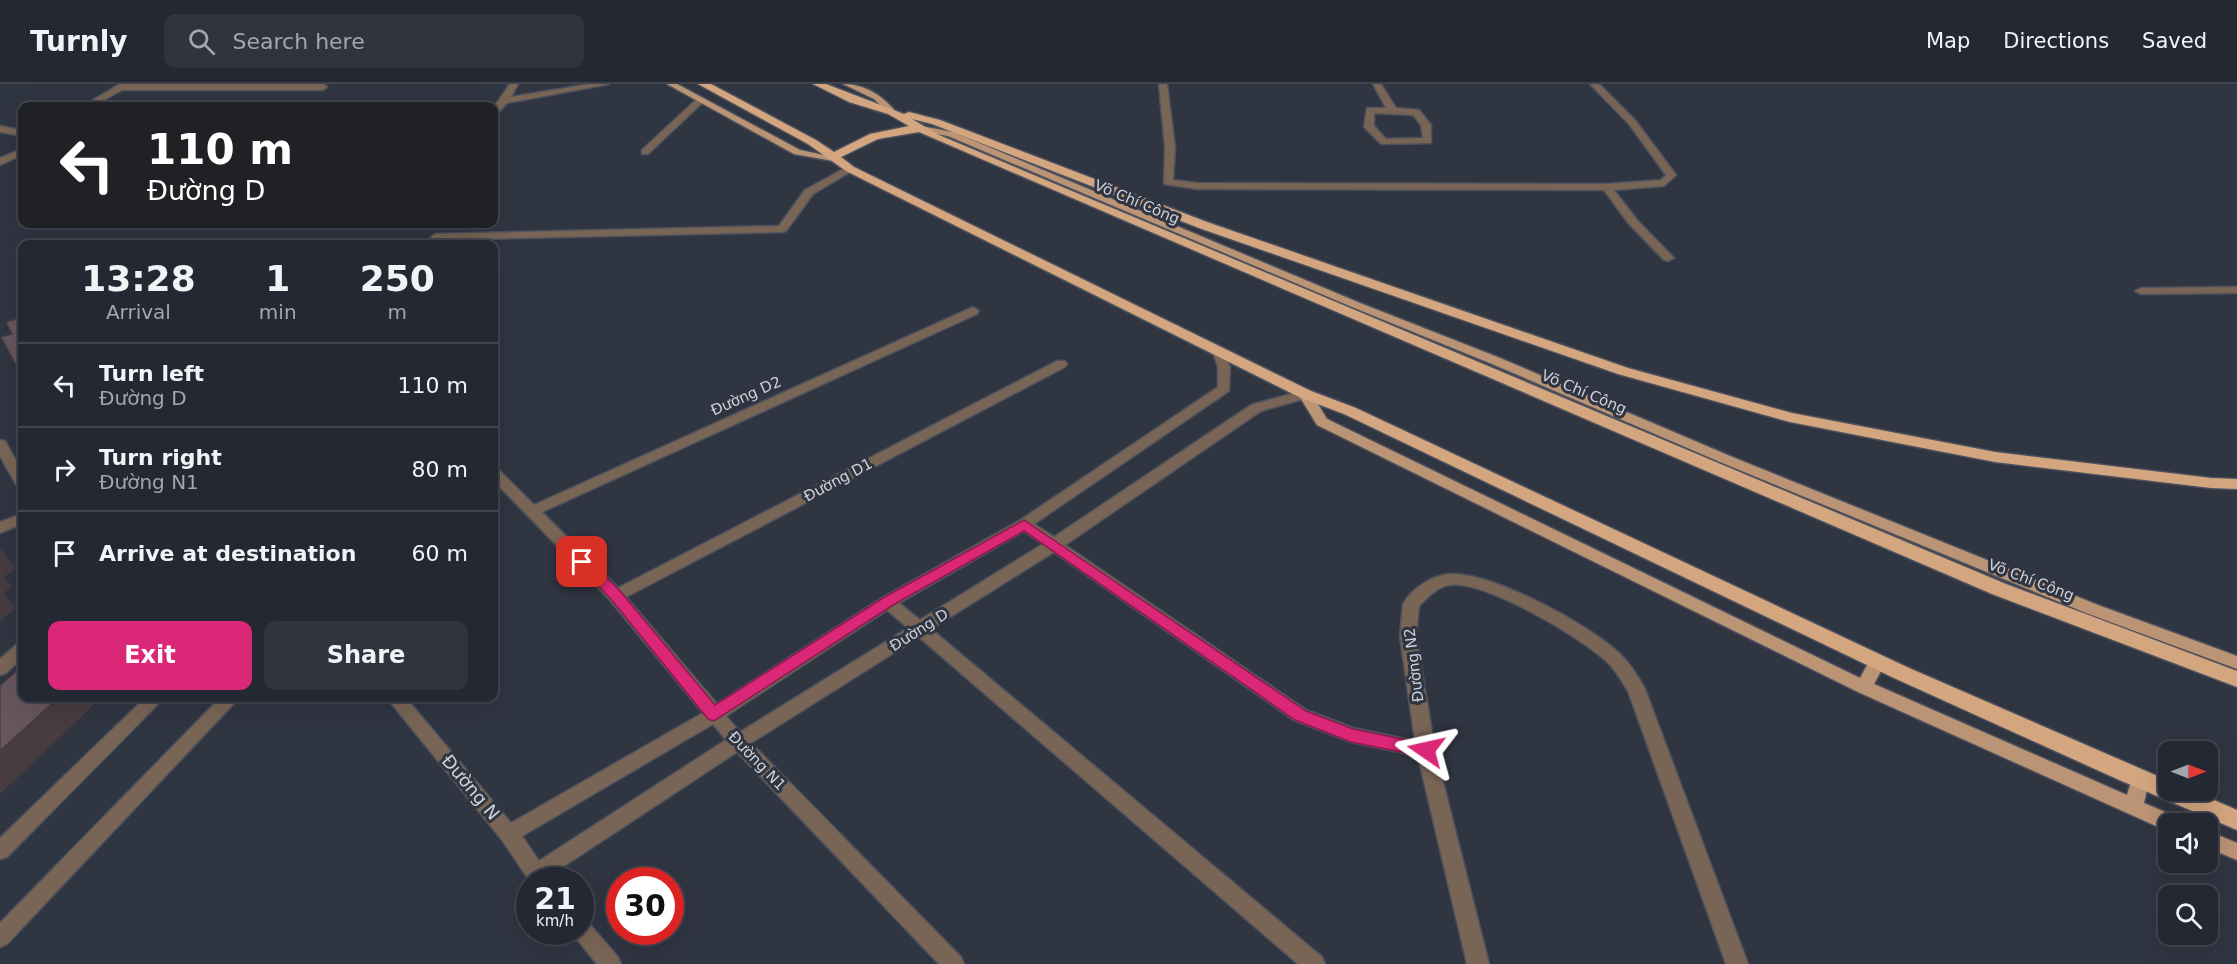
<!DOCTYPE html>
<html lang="en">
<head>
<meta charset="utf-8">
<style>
  :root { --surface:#242832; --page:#30343e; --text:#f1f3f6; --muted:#a3a6ac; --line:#41444d; --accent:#db2777 }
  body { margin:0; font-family:"DejaVu Sans",sans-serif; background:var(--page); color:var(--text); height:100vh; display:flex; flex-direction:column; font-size:22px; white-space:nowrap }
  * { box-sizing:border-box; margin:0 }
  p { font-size:20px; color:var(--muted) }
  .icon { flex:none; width:33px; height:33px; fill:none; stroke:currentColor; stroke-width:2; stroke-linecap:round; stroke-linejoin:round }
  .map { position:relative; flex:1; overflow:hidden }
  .sheet { position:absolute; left:18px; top:156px; width:480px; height:462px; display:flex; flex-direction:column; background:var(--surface); border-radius:12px; box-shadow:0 6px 24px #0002,0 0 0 2px var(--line) }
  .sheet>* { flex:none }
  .banner { position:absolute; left:18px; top:18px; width:480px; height:126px; border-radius:12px; box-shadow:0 6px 24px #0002,0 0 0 2px var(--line); background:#202124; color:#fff; overflow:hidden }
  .needle { width:39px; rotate:90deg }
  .buttons { position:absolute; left:2158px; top:657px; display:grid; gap:12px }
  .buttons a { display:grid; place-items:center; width:60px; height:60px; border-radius:12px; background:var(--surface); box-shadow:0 6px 24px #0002,0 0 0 2px var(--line); font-size:30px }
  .speed { position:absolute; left:516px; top:783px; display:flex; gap:12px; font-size:30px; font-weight:700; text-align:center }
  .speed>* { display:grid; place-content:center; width:78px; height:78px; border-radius:50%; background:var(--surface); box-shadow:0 6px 24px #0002,0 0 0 2px var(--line); line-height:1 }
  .speed small { font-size:15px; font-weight:400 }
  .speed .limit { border:9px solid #d22; background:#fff; color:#111 }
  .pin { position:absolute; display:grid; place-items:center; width:51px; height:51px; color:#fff; margin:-26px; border-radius:12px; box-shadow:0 3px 9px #0006 }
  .me { position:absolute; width:66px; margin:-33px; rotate:281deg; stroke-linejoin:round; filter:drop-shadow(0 0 4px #0008) }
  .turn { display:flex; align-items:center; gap:21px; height:126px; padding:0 30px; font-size:27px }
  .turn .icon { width:78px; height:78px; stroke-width:2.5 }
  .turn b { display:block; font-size:42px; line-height:51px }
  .eta { display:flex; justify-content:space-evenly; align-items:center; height:102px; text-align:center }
  .eta b { font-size:36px; font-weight:700; line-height:42px }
  .button { display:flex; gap:12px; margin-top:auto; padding:12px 30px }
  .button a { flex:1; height:69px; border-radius:12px; background:var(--accent); color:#fff; font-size:24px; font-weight:700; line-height:69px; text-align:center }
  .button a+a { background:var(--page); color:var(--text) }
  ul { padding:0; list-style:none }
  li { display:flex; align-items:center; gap:18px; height:84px; padding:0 30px; border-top:2px solid var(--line) }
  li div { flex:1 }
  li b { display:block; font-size:22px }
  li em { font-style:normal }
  header { display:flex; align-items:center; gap:36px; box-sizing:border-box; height:84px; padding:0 30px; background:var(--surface); border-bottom:2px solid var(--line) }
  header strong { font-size:28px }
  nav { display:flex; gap:33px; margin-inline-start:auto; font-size:21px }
  .search { width:420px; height:54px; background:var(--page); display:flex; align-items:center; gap:15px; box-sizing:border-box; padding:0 21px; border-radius:12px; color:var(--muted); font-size:22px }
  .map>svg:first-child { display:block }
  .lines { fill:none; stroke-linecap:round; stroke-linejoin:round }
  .minor-casing { stroke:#4d515d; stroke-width:3 }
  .major-casing { stroke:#4d515d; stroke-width:3 }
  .highway-casing { stroke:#4d515d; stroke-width:3 }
  .minor { fill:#786556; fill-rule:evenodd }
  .major { fill:#ba9474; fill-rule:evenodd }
  .highway { fill:#d4a680; fill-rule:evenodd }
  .shaded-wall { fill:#483c41 }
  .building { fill:#67565d; stroke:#483c41; stroke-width:1.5 }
  .route { fill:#db2777; stroke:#8e194d; stroke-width:1.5 }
  .labels { text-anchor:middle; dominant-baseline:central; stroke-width:6; stroke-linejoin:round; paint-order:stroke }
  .street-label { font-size:15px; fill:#cfd2da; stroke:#303542 }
  .near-street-label { font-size:18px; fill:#cfd2da; stroke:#303542 }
</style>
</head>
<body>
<header>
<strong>Turnly</strong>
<div class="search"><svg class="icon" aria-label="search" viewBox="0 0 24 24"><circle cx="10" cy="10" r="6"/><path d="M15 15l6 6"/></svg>Search here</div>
<nav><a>Map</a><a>Directions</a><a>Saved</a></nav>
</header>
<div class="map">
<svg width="2237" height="880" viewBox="0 0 2237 880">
  <rect width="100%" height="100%" fill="#303542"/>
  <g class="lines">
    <!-- minor casing -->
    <g class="minor-casing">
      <path id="minor" d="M 120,0 L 323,0 L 327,3 L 323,6 L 122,6 L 93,22 L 83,22 Z
        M 510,0 L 518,0 L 511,13 L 590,0 L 609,0 L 507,19 L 497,30 L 494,31 L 494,23 Z
        M 1159,0 L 1167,0 L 1175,63 L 1173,96 L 1197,99 L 1607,100 L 1661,96 L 1666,91 L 1629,40 L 1590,0 L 1599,0 L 1635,36 L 1676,91 L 1664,102 L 1614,106 L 1637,136 L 1674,174 L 1668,177 L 1664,176 L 1629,140 L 1604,106 L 1197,105 L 1164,100 L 1165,63 Z
        M 1373,0 L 1381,0 L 1396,24 L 1419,26 L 1431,41 L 1431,59 L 1381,60 L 1364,43 L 1367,24 L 1386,24 ZM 1374,29 L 1413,31 L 1421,41 L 1423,54 L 1386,55 L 1374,42 Z
        M 697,15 L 704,17 L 648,70 L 642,70 L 642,66 Z
        M 0,42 L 22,46 L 22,52 L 0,48 Z
        M 22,65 L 22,71 L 0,81 L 0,74 Z
        M 847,83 L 855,85 L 813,110 L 786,147 L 782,148 L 436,156 L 431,153 L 436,150 L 779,142 L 805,106 Z
        M 2237,203 L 2237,209 L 2141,210 L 2135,207 L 2141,204 Z
        M 973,223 L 979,227 L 977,230 L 542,428 L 618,504 L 1057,277 L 1065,277 L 1067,280 L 1065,283 L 626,513 L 717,620 L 882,514 L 1019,437 L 1218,303 L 1218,283 L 1213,268 L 1215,265 L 1223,265 L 1230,283 L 1229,307 L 1034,440 L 1054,453 L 1251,321 L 1305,306 L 1310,307 L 1312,310 L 1310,313 L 1261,327 L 1065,461 L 1306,626 L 1353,644 L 1415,657 L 1400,552 L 1403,520 C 1412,504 1434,490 1452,490 C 1495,490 1586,539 1618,568 C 1629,578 1638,592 1645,605 L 1748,880 L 1726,880 L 1628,607 C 1621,596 1615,585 1606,577 C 1581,553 1482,495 1449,501 C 1437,503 1427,514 1419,522 L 1416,552 L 1435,666 L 1489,880 L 1467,880 L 1418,672 L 1351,658 L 1294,636 L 1054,468 L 931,545 L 1322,873 L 1325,880 L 1298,880 L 919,553 L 751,659 L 961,873 L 964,880 L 939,880 L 737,668 L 549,792 L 551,796 L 529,796 L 502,756 L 387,614 L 406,614 L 511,739 L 703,629 L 610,516 L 494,397 L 494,385 L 499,386 L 534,421 ZM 1024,447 L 1043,460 L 920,536 L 899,519 ZM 887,526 L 908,544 L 740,648 L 726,632 ZM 713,640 L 726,656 L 539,777 L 522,752 Z
        M 0,356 L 5,357 L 22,387 L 22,403 L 17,402 L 0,372 Z
        M 22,430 L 22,440 L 0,449 L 0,438 Z
        M 22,559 L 22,574 L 6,589 L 0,591 L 0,575 L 16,561 Z
        M 145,614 L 164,614 L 7,773 L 0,775 L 0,754 Z
        M 220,614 L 239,614 L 7,860 L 0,863 L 0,839 Z
        M 580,835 L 587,837 L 618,873 L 621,880 L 597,880 L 571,848 L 580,848 Z"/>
    </g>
    <!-- major casing -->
    <g class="major-casing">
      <path id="major" d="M 667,0 L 677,0 L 800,66 L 838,74 L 833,77 L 794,70 Z
        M 843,0 C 865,0 883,12 896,28 L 889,30 L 874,15 Z
        M 921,42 L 953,48 L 1360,219 L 1500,274 L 1730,372 L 2098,521 L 2237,572 L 2237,585 L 2086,529 L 1720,378 L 1492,280 L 1352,223 L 948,52 L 918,47 L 916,45 Z
        M 1305,306 L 1310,307 L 1327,335 L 1860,594 L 1871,574 L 1877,572 L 1883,574 L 1886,578 L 1874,600 L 2127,711 L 2133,691 L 2140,688 L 2147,691 L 2149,696 L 2144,719 L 2179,734 L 2181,740 L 2169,740 L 2169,747 L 2165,746 L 1858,608 L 1317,341 L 1298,310 Z
        M 2208,747 L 2237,759 L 2237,776 L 2208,764 Z"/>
    </g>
    <!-- highway casing -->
    <g class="highway-casing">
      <path id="highway" d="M 698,0 L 711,0 L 816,56 L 834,68 L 870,50 L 909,42 L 888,30 L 849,18 L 813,0 L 826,0 L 904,30 L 909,28 L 940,36 L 1207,138 L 1628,284 L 1792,329 L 1995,368 L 2211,394 L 2237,395 L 2237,405 L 2211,404 L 1995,378 L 1790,338 L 1618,290 L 1199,144 L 932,40 L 912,35 L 939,51 L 2006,500 L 2237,587 L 2237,603 L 1992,510 L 919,48 L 878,55 L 841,73 L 854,83 L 1311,307 L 1356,324 L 1909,584 L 2169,697 L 2169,706 L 2191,706 L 2237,726 L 2237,746 L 2117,695 L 1894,594 L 1344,330 L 1299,313 L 846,87 L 808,60 Z"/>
    </g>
    <!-- minor -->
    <use href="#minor" class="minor"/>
    <!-- major -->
    <use href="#major" class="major"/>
    <!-- highway -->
    <use href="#highway" class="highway"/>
  </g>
  <!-- shaded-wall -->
  <path class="shaded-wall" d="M 0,464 L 16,484 L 4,493 L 12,502 L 4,509 L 16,524 L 0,537 Z
    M 58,614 L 101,614 L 0,710 L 0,667 Z"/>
  <!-- building -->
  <path class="building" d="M 22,233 L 22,292 L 1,253 L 12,250 L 6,238 Z
    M 22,582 L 22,614 L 58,614 L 0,667 L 0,602 Z"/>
  <!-- route -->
  <path class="route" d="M 1024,436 L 1306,627 L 1353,645 L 1431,661 L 1434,666 L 1431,671 L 1426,673 L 1351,658 L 1295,636 L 1024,447 L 893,521 L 714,637 L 708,635 L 611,515 L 575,478 L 582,473 L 587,474 L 621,508 L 715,621 L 883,514 Z"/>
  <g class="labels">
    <!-- street labels -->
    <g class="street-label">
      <text transform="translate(1137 118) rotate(23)">Võ Chí Công</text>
      <text transform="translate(1584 308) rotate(23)">Võ Chí Công</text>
      <text transform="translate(746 312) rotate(-24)">Đường D2</text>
      <text transform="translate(838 396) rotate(-28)">Đường D1</text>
      <text transform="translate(2031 496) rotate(21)">Võ Chí Công</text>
      <text transform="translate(919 546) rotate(-32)">Đường D</text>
      <text transform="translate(1414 581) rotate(-97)">Đường N2</text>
      <text transform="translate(757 677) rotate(46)">Đường N1</text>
    </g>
    <!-- near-street labels -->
    <g class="near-street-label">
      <text transform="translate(471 703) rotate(50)">Đường N</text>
    </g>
  </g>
</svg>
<div class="buttons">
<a><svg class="needle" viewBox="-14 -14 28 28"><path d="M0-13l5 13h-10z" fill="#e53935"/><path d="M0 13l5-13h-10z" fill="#a3a6ac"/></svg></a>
<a><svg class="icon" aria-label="sound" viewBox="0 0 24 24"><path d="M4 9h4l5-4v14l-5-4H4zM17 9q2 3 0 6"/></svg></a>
<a><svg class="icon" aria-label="search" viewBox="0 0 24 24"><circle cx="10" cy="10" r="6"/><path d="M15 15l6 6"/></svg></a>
</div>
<div class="speed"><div>21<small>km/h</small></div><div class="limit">30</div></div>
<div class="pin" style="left:582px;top:478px;background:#d93025"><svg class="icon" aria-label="arrive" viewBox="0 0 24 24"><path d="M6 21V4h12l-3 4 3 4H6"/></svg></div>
<svg class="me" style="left:1426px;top:666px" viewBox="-20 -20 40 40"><path d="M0-17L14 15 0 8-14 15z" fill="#db2777" stroke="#fff" stroke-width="4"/></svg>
<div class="banner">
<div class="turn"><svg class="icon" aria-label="left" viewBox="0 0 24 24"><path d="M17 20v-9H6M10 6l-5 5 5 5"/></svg><div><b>110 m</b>Đường D</div></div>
</div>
<section class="sheet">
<div class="eta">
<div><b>13:28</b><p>Arrival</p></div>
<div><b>1</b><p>min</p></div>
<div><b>250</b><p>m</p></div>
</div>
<ul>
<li><svg class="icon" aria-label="left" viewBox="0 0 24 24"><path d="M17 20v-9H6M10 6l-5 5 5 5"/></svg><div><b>Turn left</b><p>Đường D</p></div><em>110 m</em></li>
<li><svg class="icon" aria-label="right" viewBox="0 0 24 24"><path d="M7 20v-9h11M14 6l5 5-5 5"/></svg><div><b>Turn right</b><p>Đường N1</p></div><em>80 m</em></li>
<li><svg class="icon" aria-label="arrive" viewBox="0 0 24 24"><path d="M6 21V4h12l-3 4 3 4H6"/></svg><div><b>Arrive at destination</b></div><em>60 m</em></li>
</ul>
<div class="button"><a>Exit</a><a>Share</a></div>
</section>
</div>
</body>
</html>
